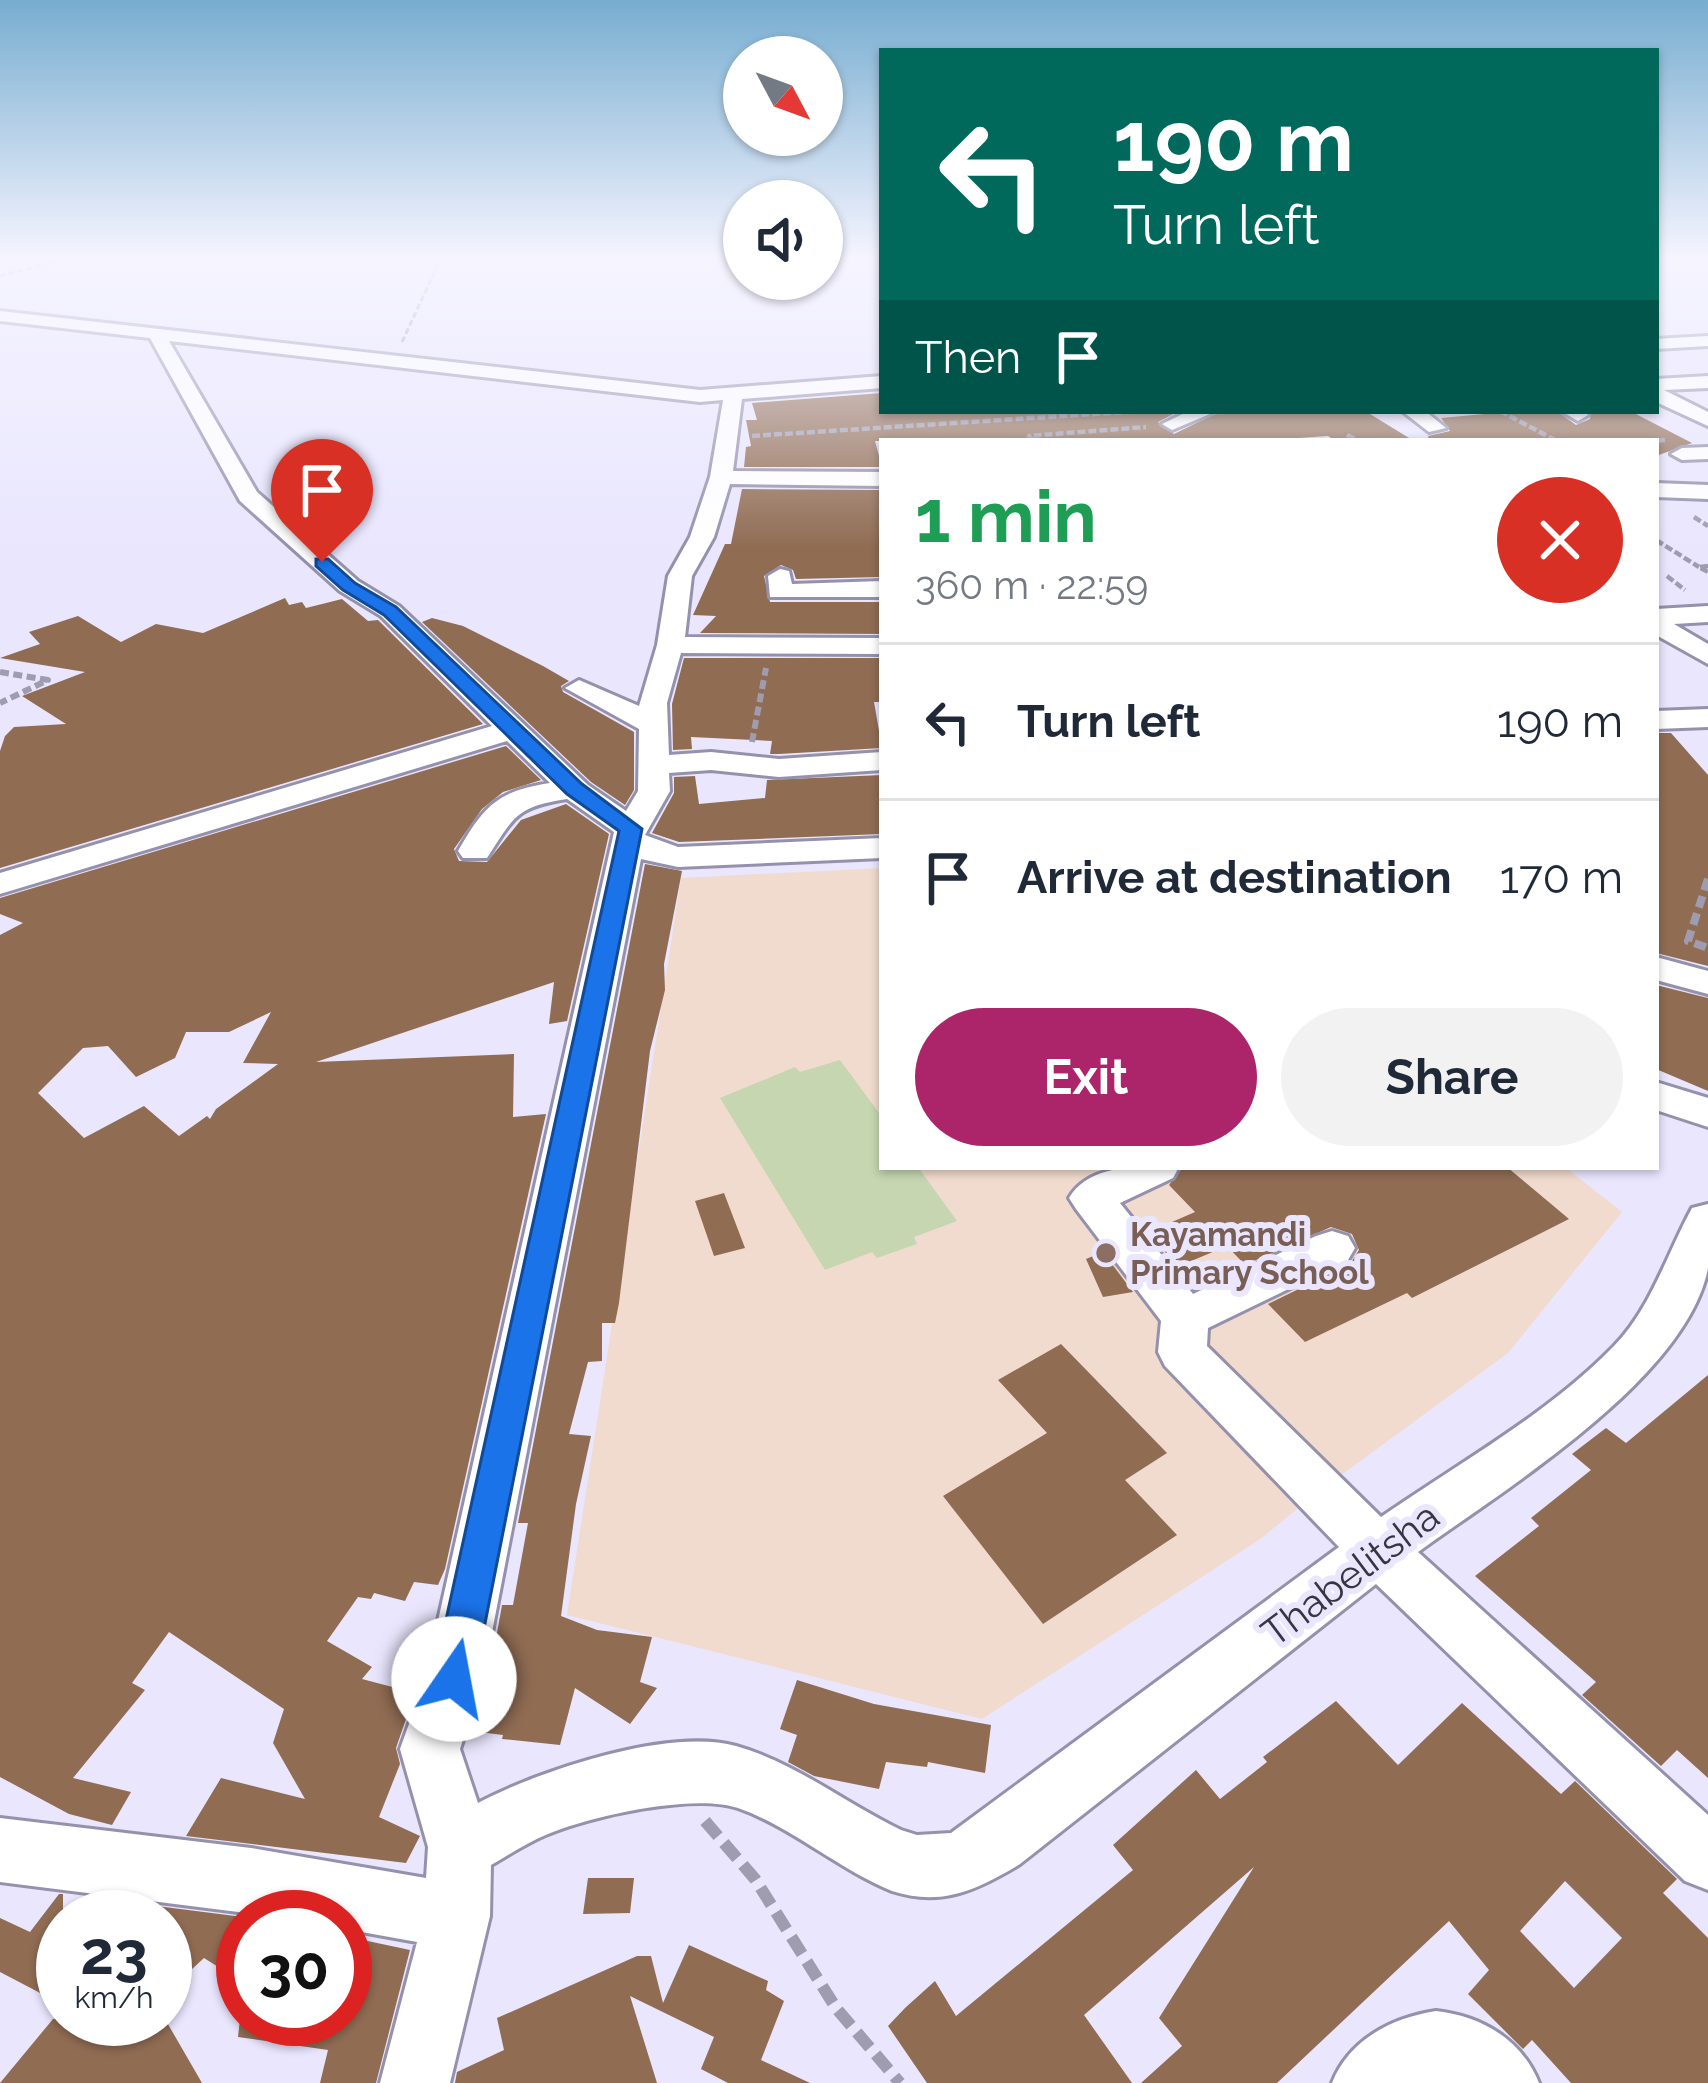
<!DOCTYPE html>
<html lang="en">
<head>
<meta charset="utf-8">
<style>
  :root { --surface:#fff; --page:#f2f2f3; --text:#1f2937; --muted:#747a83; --line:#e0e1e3; --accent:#ac256b }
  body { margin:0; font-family:Raleway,sans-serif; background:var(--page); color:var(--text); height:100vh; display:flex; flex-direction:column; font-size:45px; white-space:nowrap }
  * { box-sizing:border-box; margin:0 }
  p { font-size:39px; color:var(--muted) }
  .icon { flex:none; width:66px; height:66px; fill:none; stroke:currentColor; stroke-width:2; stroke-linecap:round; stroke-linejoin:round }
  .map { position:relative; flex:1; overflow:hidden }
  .drawer { position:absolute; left:879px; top:438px; width:780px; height:732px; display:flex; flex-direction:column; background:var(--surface); border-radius:0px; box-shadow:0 3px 9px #0004 }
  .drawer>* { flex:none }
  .top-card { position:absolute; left:879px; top:48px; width:780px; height:366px; border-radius:0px; box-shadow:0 3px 9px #0004; background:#00695c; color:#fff; overflow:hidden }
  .needle { width:78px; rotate:131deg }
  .tools { position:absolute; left:723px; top:36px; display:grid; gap:24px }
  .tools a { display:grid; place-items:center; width:120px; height:120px; border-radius:50%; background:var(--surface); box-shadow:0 3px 9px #0004; font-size:60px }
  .speed { position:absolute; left:36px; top:1890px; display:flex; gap:24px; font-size:60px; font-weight:700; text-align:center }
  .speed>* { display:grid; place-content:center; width:156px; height:156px; border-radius:50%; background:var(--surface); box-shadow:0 3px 9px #0004; line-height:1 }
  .speed small { font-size:30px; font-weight:400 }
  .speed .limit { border:18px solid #d22; background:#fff; color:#111 }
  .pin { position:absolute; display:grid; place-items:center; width:102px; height:102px; color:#fff; margin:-123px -51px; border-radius:50% 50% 50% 0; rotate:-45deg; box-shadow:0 0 12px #0007 }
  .pin .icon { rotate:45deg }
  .me { position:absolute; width:132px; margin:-66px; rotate:12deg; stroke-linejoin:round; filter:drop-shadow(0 0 9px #0008) }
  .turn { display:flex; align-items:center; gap:42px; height:252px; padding:0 36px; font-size:54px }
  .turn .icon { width:156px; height:156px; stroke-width:2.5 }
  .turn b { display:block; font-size:84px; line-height:102px }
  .then { display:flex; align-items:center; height:114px; padding:0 36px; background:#0003; gap:24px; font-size:45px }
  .round { display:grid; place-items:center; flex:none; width:126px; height:126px; border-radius:63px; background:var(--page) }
  .overview { display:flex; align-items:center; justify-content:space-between; height:204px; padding:0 36px }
  h1 { font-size:72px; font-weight:700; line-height:90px; color:#1e9e55 }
  .cta { display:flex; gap:24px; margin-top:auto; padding:24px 36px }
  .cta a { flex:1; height:138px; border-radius:72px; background:var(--accent); color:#fff; font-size:48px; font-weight:700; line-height:138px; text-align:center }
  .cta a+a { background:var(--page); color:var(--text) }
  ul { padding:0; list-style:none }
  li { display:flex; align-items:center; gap:36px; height:156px; padding:0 36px; border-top:3px solid var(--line) }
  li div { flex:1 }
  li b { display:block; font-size:45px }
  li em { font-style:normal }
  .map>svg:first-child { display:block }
  .education { fill:#f1dbce }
  .green { fill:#c5d6b0 }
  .building { fill:#906c53; fill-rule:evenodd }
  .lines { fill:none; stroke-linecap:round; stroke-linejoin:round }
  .minor-casing { stroke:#9491ac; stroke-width:6 }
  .path-far4 { stroke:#9e9cae; stroke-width:3; stroke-dasharray:6 3; stroke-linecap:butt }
  .path-far3 { stroke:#9e9cae; stroke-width:4.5; stroke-dasharray:8 3; stroke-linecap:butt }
  .path-far2 { stroke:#9e9cae; stroke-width:6; stroke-dasharray:9 4.5; stroke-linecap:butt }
  .path-far1 { stroke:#9e9cae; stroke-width:8; stroke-dasharray:12 6; stroke-linecap:butt }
  .path { stroke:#9e9cae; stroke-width:12; stroke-dasharray:20 9; stroke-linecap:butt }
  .minor { fill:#fff; fill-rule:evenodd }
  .route { fill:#1a73e8; stroke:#114b97; stroke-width:3 }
  .education-dot { fill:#8d6e63; stroke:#e9e6fe; stroke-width:4.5 }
  .labels { text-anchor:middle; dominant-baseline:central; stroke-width:12; stroke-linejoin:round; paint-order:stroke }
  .education-label { font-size:33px; font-weight:bold; fill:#785e54; stroke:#e9e6fe; text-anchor:start }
  .near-street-label { font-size:39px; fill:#363540; stroke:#e9e6fe }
</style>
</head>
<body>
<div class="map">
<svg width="1708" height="2083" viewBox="0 0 1708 2083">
  <rect width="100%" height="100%" fill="#e9e6fe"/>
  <!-- education -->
  <path class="education" d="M 882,868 L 882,1167 L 1565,1167 L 1622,1212 L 1508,1353 L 1318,1492 L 1259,1540 L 982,1719 L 567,1615 L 681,878 Z"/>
  <!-- green -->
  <path class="green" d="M 840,1060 L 882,1117 L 882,1167 L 918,1167 L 957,1221 L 914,1237 L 917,1244 L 877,1258 L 872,1252 L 825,1270 L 720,1098 L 795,1067 L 800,1072 Z"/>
  <!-- building -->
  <path class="building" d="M 882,393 L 882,411 L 1179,411 L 1158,422 L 1174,434 L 1221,411 L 1365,411 L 1414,441 L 1336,441 L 1328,436 L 1257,441 L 875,441 L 882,467 L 744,467 L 746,447 L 751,446 L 746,420 L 757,420 L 752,403 Z
    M 1517,411 L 1557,411 L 1576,425 L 1590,419 L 1591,411 L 1630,411 L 1692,443 L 1656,456 L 1656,441 L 1429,441 L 1428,436 L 1450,431 L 1441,418 Z
    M 742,489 L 882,490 L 882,577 L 796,579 L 793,570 L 781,565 L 764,576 L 770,602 L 882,602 L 882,634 L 700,633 L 716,616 L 693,615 L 725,544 L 731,544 Z
    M 285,598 L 289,605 L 302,602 L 306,608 L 342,599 L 368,621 L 378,620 L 483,724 L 0,868 L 0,751 L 5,736 L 14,727 L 66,724 L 22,696 L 85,672 L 0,658 L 40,644 L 29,632 L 78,616 L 121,642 L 156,624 L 203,633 Z
    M 432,618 L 463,626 L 543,666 L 569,681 L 561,686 L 563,692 L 634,732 L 634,790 L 625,805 L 591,782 L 422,622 Z
    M 684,658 L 882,658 L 882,702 L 874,702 L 882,748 L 779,754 L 770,754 L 772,741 L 691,737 L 692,749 L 673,750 L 672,704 Z
    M 1656,733 L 1671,733 L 1708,775 L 1708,966 L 1656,953 Z
    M 506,746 L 541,780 L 503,792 L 482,809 L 454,849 L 459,861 L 487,862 L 521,820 L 566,804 L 609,834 L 567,1021 L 549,1024 L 554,982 L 316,1062 L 514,1054 L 513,1117 L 546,1114 L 445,1569 L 438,1585 L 414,1582 L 405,1601 L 374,1593 L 371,1599 L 358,1597 L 327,1641 L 372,1667 L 362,1679 L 415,1693 L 396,1748 L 400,1764 L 379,1817 L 420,1836 L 406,1863 L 186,1836 L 221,1778 L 305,1799 L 273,1743 L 284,1709 L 169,1632 L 132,1683 L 145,1690 L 73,1778 L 131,1792 L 112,1825 L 69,1814 L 0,1777 L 0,935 L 23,923 L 0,914 L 0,898 ZM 271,1012 L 243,1063 L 278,1064 L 216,1109 L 210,1119 L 207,1116 L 179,1136 L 144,1106 L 84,1138 L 38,1093 L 83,1048 L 108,1046 L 136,1077 L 175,1058 L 186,1032 L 229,1032 Z
    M 882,775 L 882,834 L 679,842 L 652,833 L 674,793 L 674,777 L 695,776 L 699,804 L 765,798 L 767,780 Z
    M 645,864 L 682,871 L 664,964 L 665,990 L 650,1051 L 619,1303 L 615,1323 L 602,1323 L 602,1361 L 588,1362 L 569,1434 L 591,1436 L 576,1504 L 561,1616 L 597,1630 L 652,1637 L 640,1682 L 657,1688 L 630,1724 L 575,1688 L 560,1745 L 502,1739 L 503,1735 L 471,1731 L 487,1689 L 502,1605 L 513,1605 L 528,1523 L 518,1523 Z
    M 1656,985 L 1708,998 L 1708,1091 L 1656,1069 Z
    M 1183,1167 L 1507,1167 L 1569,1219 L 1412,1298 L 1407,1293 L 1305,1342 L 1268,1304 L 1350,1264 L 1359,1250 L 1352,1234 L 1331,1227 L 1245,1265 L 1227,1246 L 1177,1267 L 1149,1232 L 1195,1212 L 1169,1185 Z
    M 724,1193 L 745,1248 L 714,1256 L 695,1201 Z
    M 1103,1252 L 1133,1292 L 1103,1297 L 1086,1259 Z
    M 1061,1344 L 1167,1453 L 1125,1480 L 1177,1535 L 1043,1624 L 943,1496 L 1047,1433 L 998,1380 Z
    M 1708,1375 L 1708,1778 L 1677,1750 L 1661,1766 L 1582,1695 L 1596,1682 L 1475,1576 L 1539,1526 L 1531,1518 L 1591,1470 L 1572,1454 L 1606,1428 L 1626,1443 Z
    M 797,1680 L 874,1704 L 991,1725 L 985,1773 L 928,1762 L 927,1767 L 886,1762 L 879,1789 L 814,1776 L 788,1762 L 797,1735 L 780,1729 Z
    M 1336,1701 L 1398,1765 L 1462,1703 L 1561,1794 L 1575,1781 L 1677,1879 L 1663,1893 L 1708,1938 L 1708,2083 L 1571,2083 L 1532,2040 L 1523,2049 L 1468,1994 L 1489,1970 L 1449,1921 L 1277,2083 L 1141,2083 L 1182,2046 L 1159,2018 L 1254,1867 L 1084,2015 L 1132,2083 L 927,2083 L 888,2026 L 905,2008 L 935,1981 L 956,2016 L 1133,1870 L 1113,1845 L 1196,1770 L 1220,1799 L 1267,1762 L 1263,1757 ZM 1565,1881 L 1622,1938 L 1574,1988 L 1520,1931 Z
    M 588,1878 L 634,1878 L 630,1913 L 583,1914 Z
    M 59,1894 L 63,1894 L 63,1969 L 44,1995 L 0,1972 L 0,1918 L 30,1932 Z
    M 86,1897 L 243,1917 L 243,1944 L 223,1970 L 204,1958 L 165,1994 L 165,1917 L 74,1917 Z
    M 363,1940 L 410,1950 L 376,2083 L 320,2083 L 328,2050 L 238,2037 L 240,2019 L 345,2019 L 345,1987 Z
    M 689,1945 L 768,1981 L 766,1990 L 784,2001 L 761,2060 L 810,2083 L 728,2083 L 701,2069 L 714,2037 L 630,1996 L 657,2083 L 455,2083 L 457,2072 L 504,2050 L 497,2018 L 637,1956 L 651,1956 L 663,2003 Z
    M 53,2019 L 165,2019 L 202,2083 L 0,2083 Z"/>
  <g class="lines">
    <!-- minor casing -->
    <g class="minor-casing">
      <path id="minor" d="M 0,311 L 700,390 L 882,376 L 882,388 L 742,399 L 733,471 L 882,472 L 882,486 L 730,484 L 714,537 L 692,576 L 685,637 L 882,638 L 882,654 L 681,653 L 667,703 L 669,755 L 711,752 L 779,759 L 882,752 L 882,770 L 779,777 L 711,770 L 669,773 L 670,791 L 645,835 L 678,847 L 882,838 L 882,858 L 678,867 L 641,859 L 483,1679 L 460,1749 L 478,1803 C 538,1771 669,1727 736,1746 C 796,1763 845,1803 901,1830 L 917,1835 L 951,1833 L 1339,1547 L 1165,1366 L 1158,1352 L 1161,1321 L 1076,1209 L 1069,1198 C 1090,1162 1144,1167 1179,1167 L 1173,1178 L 1120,1203 L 1193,1294 L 1316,1236 L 1332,1231 L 1348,1236 L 1355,1248 L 1348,1260 L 1208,1328 L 1207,1346 L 1381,1517 C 1459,1463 1548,1414 1614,1346 C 1651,1308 1667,1254 1692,1208 L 1708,1204 C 1708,1224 1708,1248 1708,1268 C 1687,1378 1505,1489 1418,1552 L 1708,1815 L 1708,1890 L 1685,1881 L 1376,1584 L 1020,1864 C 977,1890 941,1907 892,1891 C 838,1869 792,1827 738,1808 C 695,1793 590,1816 548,1834 C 528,1842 510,1854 491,1865 L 490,1916 L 450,2083 L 380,2083 L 417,1942 L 345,1929 L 345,1917 L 278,1917 L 0,1882 L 0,1818 L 251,1848 L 426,1878 L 428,1847 L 400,1749 L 425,1679 L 614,832 L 567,799 C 515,807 514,817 487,858 L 463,858 L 458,851 C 484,806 497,791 550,783 L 507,741 L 0,894 L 0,873 L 492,726 L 381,616 L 340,591 L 240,501 L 150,338 L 0,321 ZM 169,341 L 700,402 L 723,400 L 710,477 L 690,537 L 668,576 L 657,645 L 639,706 L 579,680 L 565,688 L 639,729 L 638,791 L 626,811 L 588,785 L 399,606 L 358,581 L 257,492 Z
        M 1708,336 L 1708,346 L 1656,349 L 1656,339 Z
        M 1708,376 L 1708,388 L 1664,390 L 1708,412 L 1708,426 L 1656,402 L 1656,379 Z
        M 1189,411 L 1217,411 L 1172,430 L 1162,424 Z
        M 1402,411 L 1425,411 L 1446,428 L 1429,432 Z
        M 1561,411 L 1585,411 L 1588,415 L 1578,421 Z
        M 1708,447 L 1708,459 L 1682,460 L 1671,454 L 1682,448 Z
        M 1656,483 L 1708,485 L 1708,499 L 1656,497 Z
        M 780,569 L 789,571 L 792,584 L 882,581 L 882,597 L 770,597 L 768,576 Z
        M 1708,606 L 1708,622 L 1674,624 L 1708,644 L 1708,664 L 1656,635 L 1656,609 Z
        M 1708,709 L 1708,727 L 1656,729 L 1656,711 Z
        M 1656,957 L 1708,971 L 1708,994 L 1656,980 Z
        M 1656,1082 L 1708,1098 L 1708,1127 L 1656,1110 Z
        M 1436,2011 C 1482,2016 1522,2040 1539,2083 L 1332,2083 C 1349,2040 1391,2018 1436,2011 Z"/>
    </g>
    <!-- path-far4 -->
    <path class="path-far4" d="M 0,276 L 78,256
      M 402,342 L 442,256"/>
    <!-- path-far3 -->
    <path class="path-far3" d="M 1500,411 L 1557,441
      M 1347,435 L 1359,441
      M 752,436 L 1141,411
      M 1033,441 L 1029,436 L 1146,427
      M 1647,441 L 1665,440
      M 1694,517 L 1708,526
      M 1656,540 L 1699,567
      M 1708,566 L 1699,567 L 1708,572
      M 1667,576 L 1685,590"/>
    <!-- path-far2 -->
    <path class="path-far2" d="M 0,672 L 48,680 L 0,703
      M 752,742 L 766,668"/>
    <!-- path-far1 -->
    <path class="path-far1" d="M 1708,879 L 1688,941 L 1708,948"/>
    <!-- path -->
    <path class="path" d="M 705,1821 L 755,1879 L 836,2008 L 900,2083"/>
    <!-- minor -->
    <use href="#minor" class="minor"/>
  </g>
  <!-- sky -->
  <linearGradient id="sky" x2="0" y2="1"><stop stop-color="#77add0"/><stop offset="0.47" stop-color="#f5f4ff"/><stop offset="1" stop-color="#f5f4ff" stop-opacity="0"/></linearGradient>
  <rect width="1708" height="548" fill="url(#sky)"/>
  <!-- route -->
  <path class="route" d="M 316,559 L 328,559 L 355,583 L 396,607 L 582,784 L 642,829 L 474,1679 L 468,1693 L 454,1699 L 439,1693 L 433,1679 L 619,831 L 567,794 L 384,615 L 343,590 L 316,566 Z"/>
  <!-- markers -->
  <circle class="education-dot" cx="1106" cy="1253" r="12"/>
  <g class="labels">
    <!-- education labels -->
    <g class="education-label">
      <text x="1130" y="1234">Kayamandi<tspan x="1130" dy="38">Primary School</tspan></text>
    </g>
    <!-- near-street labels -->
    <g class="near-street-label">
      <text transform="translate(1350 1574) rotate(-37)">Thabelitsha</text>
    </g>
  </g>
</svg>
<div class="tools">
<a><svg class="needle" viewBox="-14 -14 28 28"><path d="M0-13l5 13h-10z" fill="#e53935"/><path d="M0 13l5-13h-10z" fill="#747a83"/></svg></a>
<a><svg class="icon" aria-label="sound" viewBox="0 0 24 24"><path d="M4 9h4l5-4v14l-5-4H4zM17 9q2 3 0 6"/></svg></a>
</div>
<div class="speed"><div>23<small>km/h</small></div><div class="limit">30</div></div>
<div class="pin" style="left:322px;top:562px;background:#d93025"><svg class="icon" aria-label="arrive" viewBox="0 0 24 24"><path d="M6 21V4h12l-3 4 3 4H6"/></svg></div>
<svg class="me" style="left:454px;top:1679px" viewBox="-20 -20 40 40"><circle r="19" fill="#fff"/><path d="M0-13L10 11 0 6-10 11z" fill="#1a73e8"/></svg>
<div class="top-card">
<div class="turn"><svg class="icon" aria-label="left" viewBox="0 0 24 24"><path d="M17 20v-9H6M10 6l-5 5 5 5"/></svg><div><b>190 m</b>Turn left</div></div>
<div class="then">Then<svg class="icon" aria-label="arrive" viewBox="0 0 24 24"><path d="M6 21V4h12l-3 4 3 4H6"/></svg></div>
</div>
<section class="drawer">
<div class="overview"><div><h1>1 min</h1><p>360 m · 22:59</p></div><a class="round" style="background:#d93025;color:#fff"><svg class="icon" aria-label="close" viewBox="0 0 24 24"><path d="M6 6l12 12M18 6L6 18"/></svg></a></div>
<ul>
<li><svg class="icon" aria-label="left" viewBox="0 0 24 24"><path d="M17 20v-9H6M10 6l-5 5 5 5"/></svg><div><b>Turn left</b></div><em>190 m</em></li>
<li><svg class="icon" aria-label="arrive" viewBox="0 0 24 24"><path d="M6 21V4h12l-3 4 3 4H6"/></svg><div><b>Arrive at destination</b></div><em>170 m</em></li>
</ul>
<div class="cta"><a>Exit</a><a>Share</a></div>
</section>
</div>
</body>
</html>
